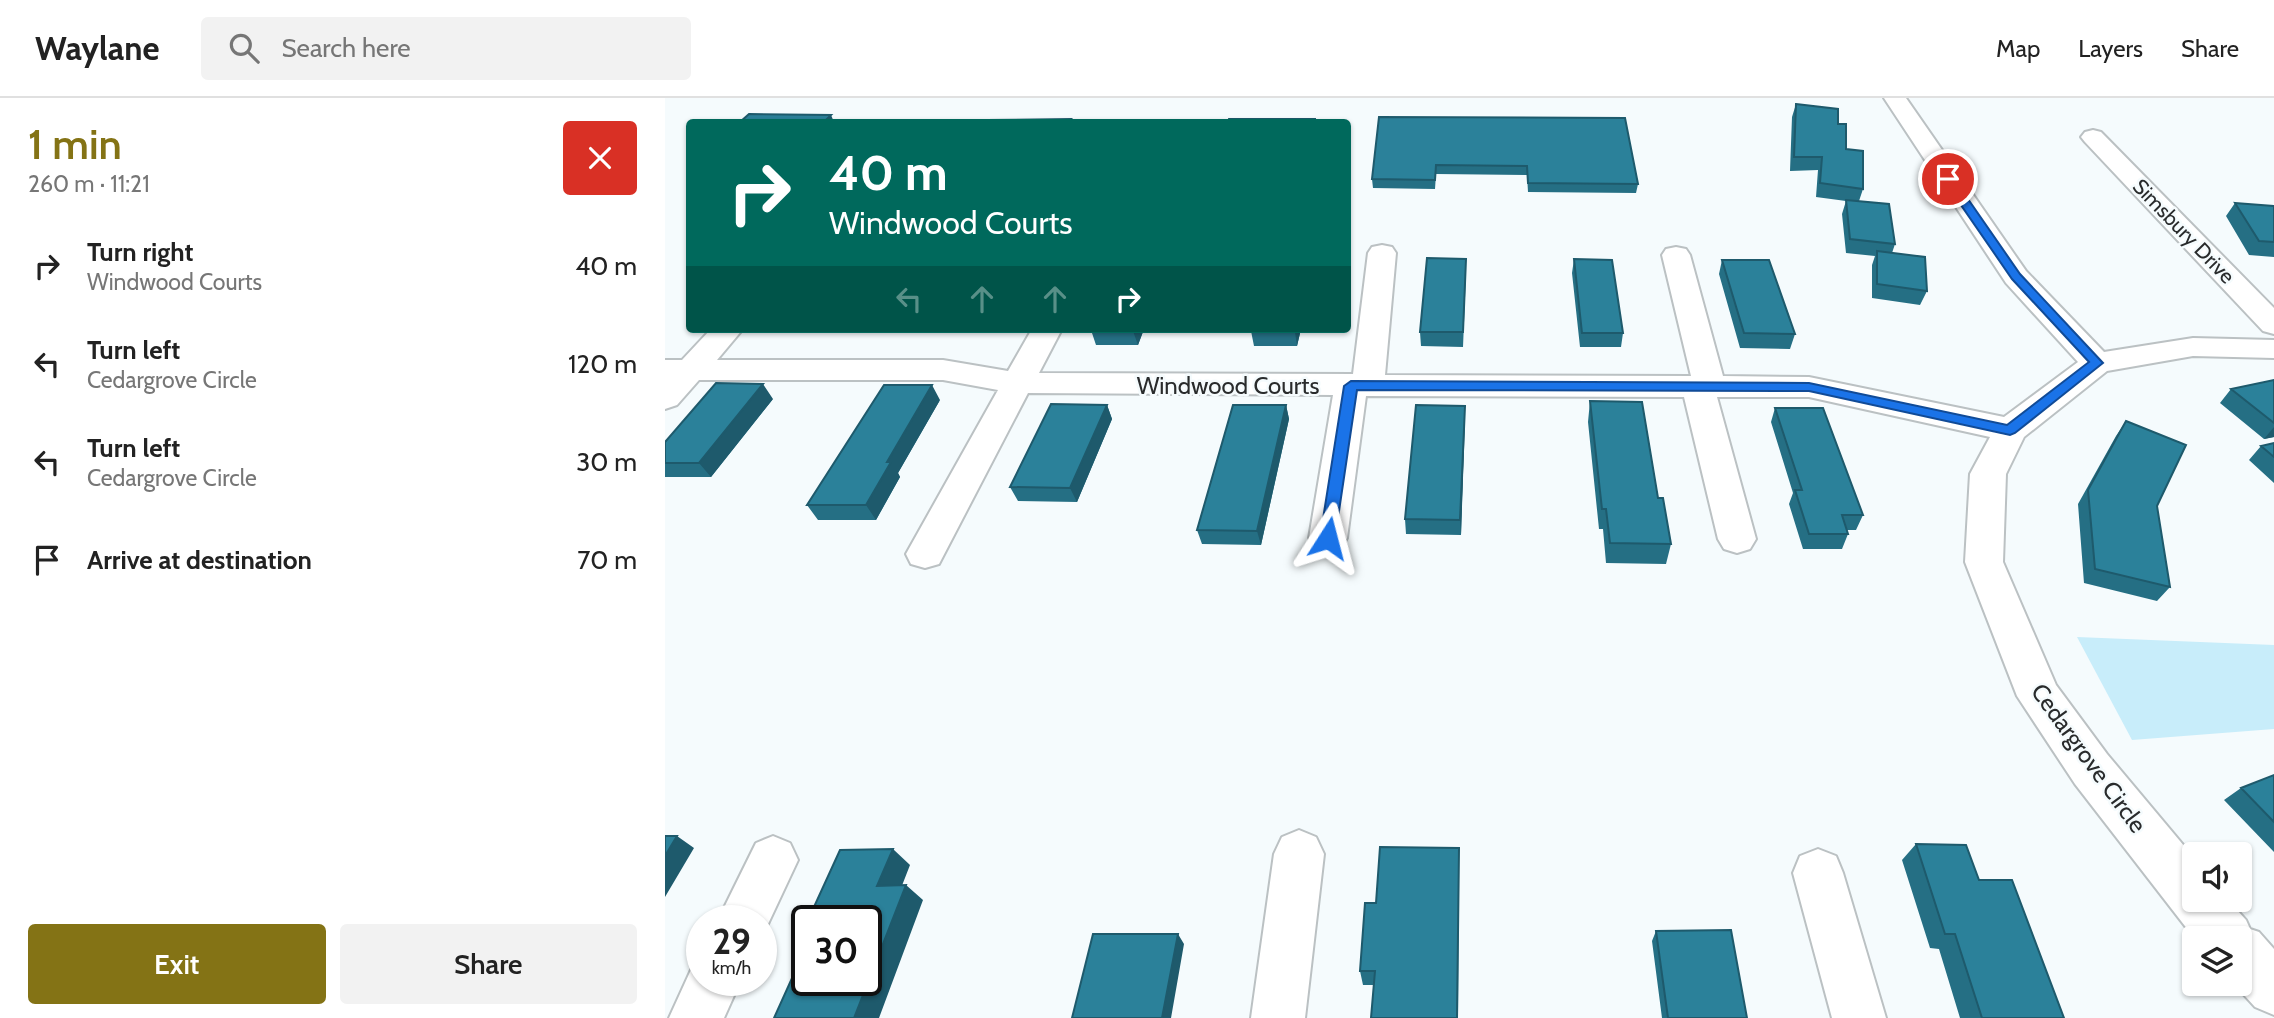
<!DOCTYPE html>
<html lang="en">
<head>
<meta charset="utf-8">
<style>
  :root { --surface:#fff; --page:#f2f2f2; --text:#222; --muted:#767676; --line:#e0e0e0; --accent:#847315 }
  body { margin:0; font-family:Cabin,sans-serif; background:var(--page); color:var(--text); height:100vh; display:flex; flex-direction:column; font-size:26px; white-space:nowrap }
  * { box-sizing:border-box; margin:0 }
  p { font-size:23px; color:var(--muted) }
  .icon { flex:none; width:38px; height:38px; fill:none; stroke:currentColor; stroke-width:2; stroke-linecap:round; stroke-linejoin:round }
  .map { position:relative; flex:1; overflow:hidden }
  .drawer { display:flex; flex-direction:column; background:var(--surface); width:665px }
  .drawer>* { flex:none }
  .guide { position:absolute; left:21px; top:21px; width:665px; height:214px; border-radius:7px; box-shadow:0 2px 5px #0004; background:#00695c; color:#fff; overflow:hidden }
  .controls { position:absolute; left:1517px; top:744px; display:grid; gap:14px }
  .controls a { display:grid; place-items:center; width:70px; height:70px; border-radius:7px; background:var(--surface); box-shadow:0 2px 5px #0004; font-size:35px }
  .speed { position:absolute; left:21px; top:807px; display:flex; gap:14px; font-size:35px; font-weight:700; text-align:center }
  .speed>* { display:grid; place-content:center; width:91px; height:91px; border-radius:50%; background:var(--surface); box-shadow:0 2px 5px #0004; line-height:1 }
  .speed small { font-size:18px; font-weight:400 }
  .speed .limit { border:4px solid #111; border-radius:10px; background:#fff; color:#111 }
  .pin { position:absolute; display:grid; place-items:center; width:60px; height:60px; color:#fff; margin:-30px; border:4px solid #fff; border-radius:50%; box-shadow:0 2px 7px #0007 }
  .me { position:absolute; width:77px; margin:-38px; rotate:9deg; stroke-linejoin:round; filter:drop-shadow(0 0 5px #0008) }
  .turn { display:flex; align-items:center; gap:24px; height:147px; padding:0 28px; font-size:32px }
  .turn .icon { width:91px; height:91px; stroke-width:2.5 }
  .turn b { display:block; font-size:49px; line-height:60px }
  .lanes { display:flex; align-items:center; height:66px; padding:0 28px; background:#0003; justify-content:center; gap:35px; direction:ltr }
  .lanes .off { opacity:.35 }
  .round { display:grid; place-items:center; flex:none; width:74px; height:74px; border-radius:7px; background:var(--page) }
  .headline { display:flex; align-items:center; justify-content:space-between; height:119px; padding:0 28px }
  h1 { font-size:42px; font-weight:600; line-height:52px; color:var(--accent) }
  .action { display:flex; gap:14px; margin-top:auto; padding:14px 28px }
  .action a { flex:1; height:80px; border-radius:7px; background:var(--accent); color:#fff; font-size:28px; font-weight:600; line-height:80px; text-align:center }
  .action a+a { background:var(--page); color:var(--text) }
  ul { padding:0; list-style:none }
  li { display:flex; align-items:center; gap:21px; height:98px; padding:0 28px }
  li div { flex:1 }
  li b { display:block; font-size:26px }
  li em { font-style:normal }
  header { display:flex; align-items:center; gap:42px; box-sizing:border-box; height:98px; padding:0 35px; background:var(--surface); border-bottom:2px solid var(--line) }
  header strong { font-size:33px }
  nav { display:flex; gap:38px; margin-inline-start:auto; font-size:24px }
  .search { width:490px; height:63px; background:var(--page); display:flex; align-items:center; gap:18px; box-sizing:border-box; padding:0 24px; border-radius:7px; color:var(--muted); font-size:26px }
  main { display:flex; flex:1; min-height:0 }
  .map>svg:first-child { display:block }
  .green { fill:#c8edfa }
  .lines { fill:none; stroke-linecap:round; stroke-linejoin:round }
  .minor-casing { stroke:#bbc1c3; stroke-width:4 }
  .minor { fill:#fff; fill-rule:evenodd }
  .wall { fill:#256f84 }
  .shaded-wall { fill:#1e5a6c }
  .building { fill:#2b819a; stroke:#1e5a6c; stroke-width:2 }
  .route { fill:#1a73e8; stroke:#114b97; stroke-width:2 }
  .labels { text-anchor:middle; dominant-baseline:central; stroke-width:5; stroke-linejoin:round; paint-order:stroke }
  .far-street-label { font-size:21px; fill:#292b2c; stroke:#f5fbfd }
  .street-label { font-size:24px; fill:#292b2c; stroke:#f5fbfd }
</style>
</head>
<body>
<header>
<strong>Waylane</strong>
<div class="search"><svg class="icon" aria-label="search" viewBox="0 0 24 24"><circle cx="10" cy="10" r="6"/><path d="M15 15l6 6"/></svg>Search here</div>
<nav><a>Map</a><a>Layers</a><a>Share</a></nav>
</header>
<main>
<section class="drawer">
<div class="headline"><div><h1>1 min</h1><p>260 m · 11:21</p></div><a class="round" style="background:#d93025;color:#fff"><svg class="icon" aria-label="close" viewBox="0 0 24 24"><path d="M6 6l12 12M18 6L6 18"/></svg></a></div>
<ul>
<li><svg class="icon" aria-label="right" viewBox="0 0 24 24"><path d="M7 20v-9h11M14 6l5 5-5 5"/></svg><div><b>Turn right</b><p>Windwood Courts</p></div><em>40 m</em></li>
<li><svg class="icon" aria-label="left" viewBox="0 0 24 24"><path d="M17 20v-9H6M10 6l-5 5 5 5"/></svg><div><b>Turn left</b><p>Cedargrove Circle</p></div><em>120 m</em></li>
<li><svg class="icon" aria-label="left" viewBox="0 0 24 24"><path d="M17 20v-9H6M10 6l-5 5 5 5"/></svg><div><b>Turn left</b><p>Cedargrove Circle</p></div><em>30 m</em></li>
<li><svg class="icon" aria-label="arrive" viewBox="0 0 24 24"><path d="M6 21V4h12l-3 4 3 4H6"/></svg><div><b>Arrive at destination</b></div><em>70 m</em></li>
</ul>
<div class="action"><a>Exit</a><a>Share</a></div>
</section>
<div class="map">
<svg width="1609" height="920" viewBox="0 0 1609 920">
  <rect width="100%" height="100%" fill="#f5fbfd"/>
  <!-- green -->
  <path class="green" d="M 1412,539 L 1609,547 L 1609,631 L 1467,642 Z"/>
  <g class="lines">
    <!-- minor casing -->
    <g class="minor-casing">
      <path id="minor" d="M 1219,0 L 1241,0 L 1361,173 L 1439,254 L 1528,240 L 1609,242 L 1609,260 L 1528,258 L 1442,273 L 1359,339 L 1341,376 L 1338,464 L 1391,587 L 1442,656 L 1530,761 L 1530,802 L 1563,802 L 1581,822 L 1585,831 L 1594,834 L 1609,851 L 1609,917 L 1590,909 L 1569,886 L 1575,886 L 1575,840 L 1530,841 L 1410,686 L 1352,598 L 1300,464 L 1305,376 L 1325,339 L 1144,299 L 1052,299 L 1091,441 L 1085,451 L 1072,455 L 1059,451 L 1053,441 L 1019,299 L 701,298 L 682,440 L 676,450 L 663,454 L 650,450 L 644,440 L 668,297 L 363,295 L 274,466 L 260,470 L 246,466 L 241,456 L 333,292 L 278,282 L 34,282 L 12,307 L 0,311 L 0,262 L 17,262 L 46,231 L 78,231 L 52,262 L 278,262 L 343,273 L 367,231 L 397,231 L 374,275 L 688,276 L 703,155 L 707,149 L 717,147 L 727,149 L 731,155 L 720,277 L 1026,278 L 997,157 L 1001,151 L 1011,149 L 1021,151 L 1025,157 L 1058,278 L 1144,279 L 1339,319 L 1413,264 L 1341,185 Z
        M 1428,32 L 1436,34 L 1609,210 L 1609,236 L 1598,233 L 1420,44 L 1416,39 L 1420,34 Z
        M 634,732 L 651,739 L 659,756 L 640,920 L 586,920 L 609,756 L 617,739 Z
        M 108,738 L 125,745 L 133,762 L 96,841 L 96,822 L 53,822 L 91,745 Z
        M 1153,751 L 1171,758 L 1178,775 L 1221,920 L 1167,920 L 1128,775 L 1135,758 Z
        M 37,860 L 37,882 L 76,882 L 59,920 L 4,920 L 30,863 Z"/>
    </g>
    <!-- minor -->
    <use href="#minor" class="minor"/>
  </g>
  <!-- wall -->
  <path class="wall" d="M 1131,6 L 1181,51 L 1198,91 L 1194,103 L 1230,146 L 1227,155 L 1262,193 L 1255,207 L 1207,200 L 1207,167 L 1210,158 L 1181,155 L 1177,116 L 1181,103 L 1151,99 L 1153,72 L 1125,73 L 1127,19 Z
    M 714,19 L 973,86 L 971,95 L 863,94 L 862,77 L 771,76 L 770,91 L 708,90 L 707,81 Z
    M 1570,105 L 1609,108 L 1609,159 L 1584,157 L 1561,118 Z
    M 909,161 L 958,235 L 956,249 L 915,249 L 907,175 Z
    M 1057,162 L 1130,236 L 1125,251 L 1075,250 L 1054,176 Z
    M 801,175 L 798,249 L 756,248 L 755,234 Z
    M 479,231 L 473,247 L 431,247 L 426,232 Z
    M 587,231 L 636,231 L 632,248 L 589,248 L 586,233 Z
    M 1609,282 L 1609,339 L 1599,341 L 1555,305 L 1566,291 Z
    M 108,301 L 46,379 L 0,379 L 0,344 Z
    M 275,302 L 233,375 L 235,379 L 211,422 L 153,422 L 142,407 Z
    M 925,303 L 993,400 L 1006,446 L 1001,466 L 941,465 L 938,431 L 934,431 L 923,324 Z
    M 442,307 L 447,321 L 412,404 L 353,403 L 345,389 Z
    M 621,307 L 624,321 L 596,447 L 537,446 L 532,432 Z
    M 800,308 L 796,437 L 741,436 L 740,421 Z
    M 1110,310 L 1198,417 L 1191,432 L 1182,432 L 1183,436 L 1177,451 L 1138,451 L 1124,406 L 1128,395 L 1106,324 Z
    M 1461,323 L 1505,489 L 1492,503 L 1419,485 L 1413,406 L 1451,338 Z
    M 1609,345 L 1609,385 L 1584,362 L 1596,348 Z
    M 1609,677 L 1609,754 L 1559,702 L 1576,690 Z
    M 1251,746 L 1314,782 L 1399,920 L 1295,920 L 1274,851 L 1265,850 L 1237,762 Z
    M 794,766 L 793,920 L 706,920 L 709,887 L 698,887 L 695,873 L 711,805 Z
    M 991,833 L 1082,920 L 997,920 L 987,843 Z"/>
  <!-- shaded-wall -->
  <path class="shaded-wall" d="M 166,17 L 169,24 L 159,24 Z
    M 469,231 L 479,231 L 473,247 L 468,233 Z
    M 630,231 L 636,231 L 632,248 L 630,234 Z
    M 98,286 L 108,301 L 46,379 L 34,365 Z
    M 267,287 L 275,302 L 233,375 L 235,379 L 211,422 L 201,407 L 222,364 Z
    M 442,307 L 447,321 L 412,404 L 405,390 Z
    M 621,307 L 624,321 L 596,447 L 592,433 Z
    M 800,308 L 800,323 L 796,437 L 795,422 Z
    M 1609,329 L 1609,339 L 1599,341 Z
    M 12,738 L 29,750 L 0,799 L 0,758 Z
    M 228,751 L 245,767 L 231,803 L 212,788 Z
    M 241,787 L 258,802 L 214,920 L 189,920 Z
    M 513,836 L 519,846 L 506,920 L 497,920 Z"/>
  <!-- building -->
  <path class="building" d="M 1131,6 L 1173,11 L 1173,26 L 1181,26 L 1181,51 L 1198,53 L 1198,91 L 1155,85 L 1157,59 L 1129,59 Z
    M 84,16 L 166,17 L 159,24 L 75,24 Z
    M 714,19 L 960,20 L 973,86 L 863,85 L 862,68 L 771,67 L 770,82 L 707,81 Z
    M 406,21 L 404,24 L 320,24 L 322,22 Z
    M 564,21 L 650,21 L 650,24 L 563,24 Z
    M 1181,102 L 1224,106 L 1230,146 L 1185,141 Z
    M 1570,105 L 1609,108 L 1609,144 L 1594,143 Z
    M 1212,153 L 1260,159 L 1262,193 L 1212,186 Z
    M 762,160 L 801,161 L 798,234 L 755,234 Z
    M 909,161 L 947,162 L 958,235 L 917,235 Z
    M 1057,162 L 1104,162 L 1130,236 L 1079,235 Z
    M 426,231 L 469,231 L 468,233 L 426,232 Z
    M 587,231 L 630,231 L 630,234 L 586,233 Z
    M 1609,282 L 1609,325 L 1566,291 Z
    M 51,285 L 98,286 L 34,365 L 0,365 L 0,344 Z
    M 219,287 L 267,287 L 222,364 L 226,364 L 201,407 L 142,407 Z
    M 925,303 L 977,304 L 993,400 L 998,400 L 1006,446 L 945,445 L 941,411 L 937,411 Z
    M 386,306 L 442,307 L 405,390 L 345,389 Z
    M 568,307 L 621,307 L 592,433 L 532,432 Z
    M 751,307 L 800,308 L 795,422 L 740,421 Z
    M 1110,310 L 1158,310 L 1198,417 L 1177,417 L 1183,436 L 1144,436 L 1130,392 L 1137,392 Z
    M 1461,323 L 1521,347 L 1492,408 L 1505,489 L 1430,471 L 1423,392 Z
    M 1609,345 L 1609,359 L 1596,348 Z
    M 1609,677 L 1609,724 L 1576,690 Z
    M 0,738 L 12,738 L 0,758 Z
    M 1251,746 L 1301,747 L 1314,782 L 1347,782 L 1399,920 L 1317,920 L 1290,836 L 1280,836 Z
    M 715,749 L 794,750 L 792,920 L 706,920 L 710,873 L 695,873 L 700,805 L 711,805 Z
    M 228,751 L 212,788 L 241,787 L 189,920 L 109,920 L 142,847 L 142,882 L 201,882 L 201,822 L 143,822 L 175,752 Z
    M 142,826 L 142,837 L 136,837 Z
    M 1066,832 L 1082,920 L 1003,920 L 991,833 Z
    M 428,836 L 513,836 L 497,920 L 407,920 Z"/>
  <!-- route -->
  <path class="route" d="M 1279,78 L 1287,78 L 1355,176 L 1438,265 L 1350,335 L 1345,337 L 1144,293 L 692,292 L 670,440 L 668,444 L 657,444 L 655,440 L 679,288 L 686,283 L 1144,285 L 1342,327 L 1424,264 L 1347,181 L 1278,81 Z"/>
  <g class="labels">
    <!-- far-street labels -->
    <g class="far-street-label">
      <text transform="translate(1519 133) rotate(46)">Simsbury Drive</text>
    </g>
    <!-- street labels -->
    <g class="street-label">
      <text x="563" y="287">Windwood Courts</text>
      <text transform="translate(1424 660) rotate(54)">Cedargrove Circle</text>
    </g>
  </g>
</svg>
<div class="controls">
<a><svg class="icon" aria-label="sound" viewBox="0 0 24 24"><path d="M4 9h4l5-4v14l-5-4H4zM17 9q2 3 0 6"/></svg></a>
<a><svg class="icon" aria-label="layers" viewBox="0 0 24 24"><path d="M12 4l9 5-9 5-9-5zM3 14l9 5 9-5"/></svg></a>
</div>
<div class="speed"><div>29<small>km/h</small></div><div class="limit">30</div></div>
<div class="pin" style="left:1283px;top:81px;background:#d93025"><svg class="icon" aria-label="arrive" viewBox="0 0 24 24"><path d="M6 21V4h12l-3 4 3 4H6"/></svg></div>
<svg class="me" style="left:663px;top:440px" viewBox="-20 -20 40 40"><path d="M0-17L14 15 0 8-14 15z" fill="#1a73e8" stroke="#fff" stroke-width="4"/></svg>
<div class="guide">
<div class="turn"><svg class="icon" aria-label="right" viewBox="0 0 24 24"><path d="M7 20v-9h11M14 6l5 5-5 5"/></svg><div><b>40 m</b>Windwood Courts</div></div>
<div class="lanes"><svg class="icon off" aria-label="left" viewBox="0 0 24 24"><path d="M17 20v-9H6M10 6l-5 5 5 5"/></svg><svg class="icon off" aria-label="ahead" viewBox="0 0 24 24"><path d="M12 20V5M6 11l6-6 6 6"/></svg><svg class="icon off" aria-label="ahead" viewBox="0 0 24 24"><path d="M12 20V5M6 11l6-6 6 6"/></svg><svg class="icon" aria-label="right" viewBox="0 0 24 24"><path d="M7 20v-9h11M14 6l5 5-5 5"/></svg></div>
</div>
</div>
</main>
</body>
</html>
